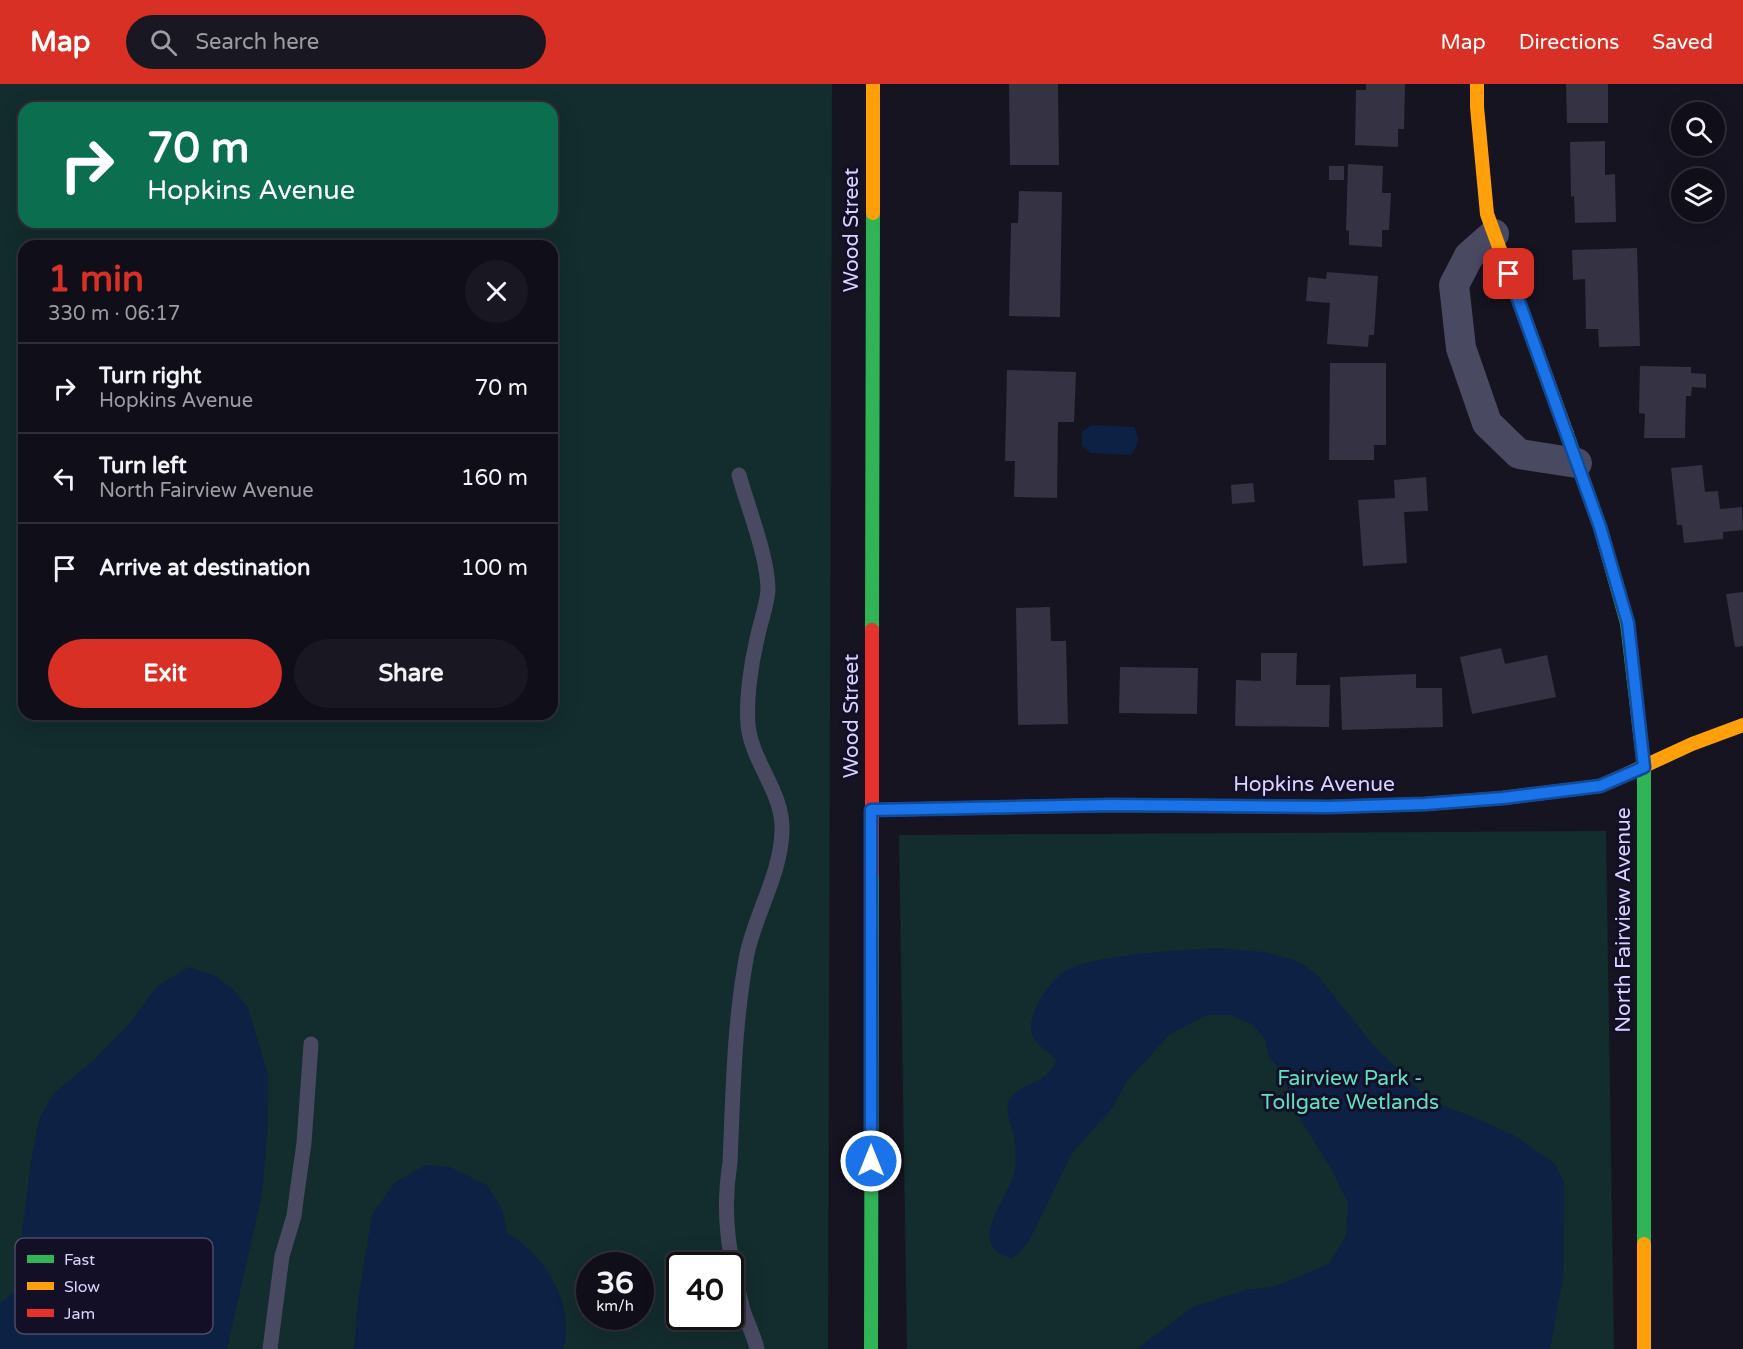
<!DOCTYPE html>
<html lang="en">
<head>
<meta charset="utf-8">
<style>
  :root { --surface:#100f19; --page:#191822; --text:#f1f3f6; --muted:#9c9ca2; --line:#302f38; --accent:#d93025 }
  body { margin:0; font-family:"Varela Round",sans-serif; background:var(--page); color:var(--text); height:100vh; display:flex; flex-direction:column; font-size:22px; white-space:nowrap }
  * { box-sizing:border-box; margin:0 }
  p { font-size:20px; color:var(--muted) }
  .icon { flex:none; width:33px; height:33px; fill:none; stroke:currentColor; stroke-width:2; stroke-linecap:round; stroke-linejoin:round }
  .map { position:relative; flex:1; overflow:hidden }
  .panel { position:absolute; left:18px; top:156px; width:540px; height:480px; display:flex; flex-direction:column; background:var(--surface); border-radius:18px; box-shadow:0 6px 24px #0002,0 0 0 2px var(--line) }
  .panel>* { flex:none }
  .hud { position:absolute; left:18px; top:18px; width:540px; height:126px; border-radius:18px; box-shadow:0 6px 24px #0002,0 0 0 2px var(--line); background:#0b6e4f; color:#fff; overflow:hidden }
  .buttons { position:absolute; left:1671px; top:18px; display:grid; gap:12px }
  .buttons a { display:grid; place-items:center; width:54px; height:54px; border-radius:50%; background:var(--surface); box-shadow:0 6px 24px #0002,0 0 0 2px var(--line); font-size:30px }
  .speed { position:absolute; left:576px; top:1168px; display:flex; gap:12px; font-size:30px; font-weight:700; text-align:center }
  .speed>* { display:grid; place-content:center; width:78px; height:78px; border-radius:50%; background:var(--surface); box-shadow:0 6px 24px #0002,0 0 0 2px var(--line); line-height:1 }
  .speed small { font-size:15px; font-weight:400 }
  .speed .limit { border:3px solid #111; border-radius:9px; background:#fff; color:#111 }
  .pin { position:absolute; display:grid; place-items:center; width:51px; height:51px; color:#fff; margin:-26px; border-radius:12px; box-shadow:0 3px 9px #0006 }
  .me { position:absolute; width:66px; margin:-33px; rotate:0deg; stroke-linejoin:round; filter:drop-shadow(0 0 4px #0008) }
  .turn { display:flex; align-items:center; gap:21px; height:126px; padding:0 30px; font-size:27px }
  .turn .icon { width:78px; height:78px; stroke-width:2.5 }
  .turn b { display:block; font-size:42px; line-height:51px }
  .round { display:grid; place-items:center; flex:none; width:63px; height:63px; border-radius:32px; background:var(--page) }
  .overview { display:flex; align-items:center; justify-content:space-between; height:102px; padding:0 30px }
  h1 { font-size:36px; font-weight:700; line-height:45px; color:var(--accent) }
  .action { display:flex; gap:12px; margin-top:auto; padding:12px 30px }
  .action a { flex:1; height:69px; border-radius:36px; background:var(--accent); color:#fff; font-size:24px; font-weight:700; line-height:69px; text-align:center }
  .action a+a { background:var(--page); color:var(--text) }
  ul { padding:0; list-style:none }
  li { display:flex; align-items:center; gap:18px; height:90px; padding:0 30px; border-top:2px solid var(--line) }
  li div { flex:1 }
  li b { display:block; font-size:22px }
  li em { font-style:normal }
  header { display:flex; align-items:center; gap:36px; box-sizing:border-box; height:84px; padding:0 30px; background:var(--accent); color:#fff }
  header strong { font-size:28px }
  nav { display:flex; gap:33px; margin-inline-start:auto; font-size:21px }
  .search { width:420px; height:54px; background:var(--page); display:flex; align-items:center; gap:15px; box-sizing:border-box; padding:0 21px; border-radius:33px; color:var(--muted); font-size:22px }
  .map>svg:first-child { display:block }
  .green { fill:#132c2d; fill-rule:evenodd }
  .water { fill:#0d2144 }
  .building { fill:#343243 }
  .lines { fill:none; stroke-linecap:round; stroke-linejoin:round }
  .lane { stroke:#4a4962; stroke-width:15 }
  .street { stroke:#4a4962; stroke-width:30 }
  .fast { stroke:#30b455; stroke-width:14 }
  .slow { stroke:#ff9f0a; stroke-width:14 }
  .jam { stroke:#e5322d; stroke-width:14 }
  .route-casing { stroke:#114b97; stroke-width:15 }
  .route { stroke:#1a73e8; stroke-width:10 }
  .labels { text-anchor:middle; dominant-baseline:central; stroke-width:6; stroke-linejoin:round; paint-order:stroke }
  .street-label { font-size:21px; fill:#d9d4ff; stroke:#130f26 }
  .park-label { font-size:21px; fill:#5fe0c0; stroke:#130f26 }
  .key { fill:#130f26; stroke:#4e4a67; stroke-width:1.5 }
  .key-label { font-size:16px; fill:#d9d4ff }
</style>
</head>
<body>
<header>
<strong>Map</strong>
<div class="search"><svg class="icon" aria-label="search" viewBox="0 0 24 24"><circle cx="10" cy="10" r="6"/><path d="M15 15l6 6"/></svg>Search here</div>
<nav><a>Map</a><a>Directions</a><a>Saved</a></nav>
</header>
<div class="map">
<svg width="1743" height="1265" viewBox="0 0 1743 1265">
  <rect width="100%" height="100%" fill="#161421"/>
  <!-- green -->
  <path class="green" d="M 0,0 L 832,0 L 828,1265 L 0,1265 ZM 24,24 L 552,24 L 552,138 L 24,138 ZM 24,162 L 552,162 L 552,630 L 24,630 ZM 590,1182 L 640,1182 L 640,1233 L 590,1233 ZM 680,1182 L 730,1182 L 730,1233 L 680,1233 Z
    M 1606,747 L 1614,1265 L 907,1265 L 899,751 Z"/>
  <!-- water -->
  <path class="water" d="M 1092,341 L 1134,343 C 1140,355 1139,360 1131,371 L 1091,369 L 1082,362 L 1082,348 Z
    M 1218,864 L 1263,868 L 1291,875 L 1304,881 L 1318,892 L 1372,960 L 1420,1007 L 1434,1017 L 1451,1025 L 1471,1032 L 1515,1052 L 1555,1080 L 1564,1098 L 1563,1194 L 1550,1265 L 1137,1265 L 1193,1223 L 1245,1206 L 1273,1203 L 1329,1180 L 1346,1152 L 1348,1119 L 1331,1084 L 1301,1037 L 1279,983 L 1269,974 L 1265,955 L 1252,940 L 1230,931 L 1207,931 L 1170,950 L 1127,997 L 1112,1024 L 1072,1069 L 1030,1155 L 1021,1167 L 1012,1174 C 962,1163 1012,1110 1015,1085 C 1016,1075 1016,1063 1014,1053 C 1013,1042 1004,1028 1009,1017 C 1015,1004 1031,1001 1043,994 C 1049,990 1053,982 1057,976 C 1037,958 1023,954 1036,924 C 1042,910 1052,897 1064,888 C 1091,870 1183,866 1218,864 Z
    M 189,883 L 215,892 L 233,905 L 248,924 L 268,991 L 267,1050 L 262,1110 L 227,1265 L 0,1265 L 0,1219 L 22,1202 L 22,1146 L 33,1066 L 40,1033 L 54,1009 L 93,977 L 130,939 L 157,902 Z
    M 426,1081 L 450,1083 L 487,1101 L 503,1127 L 507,1149 C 544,1170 576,1221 563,1265 L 354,1265 L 358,1217 L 372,1131 L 394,1099 Z"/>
  <!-- building -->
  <path class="building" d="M 1009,0 L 1058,0 L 1059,81 L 1010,81 Z
    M 1366,0 L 1405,0 L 1404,45 L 1398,45 L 1398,63 L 1355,61 L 1356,6 L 1366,6 Z
    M 1566,0 L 1608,0 L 1608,39 L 1567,39 Z
    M 1605,57 L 1605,91 L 1615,90 L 1616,138 L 1575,139 L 1574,112 L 1571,113 L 1570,58 Z
    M 1348,80 L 1383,82 L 1382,109 L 1391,109 L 1389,146 L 1382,146 L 1382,163 L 1349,161 L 1349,147 L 1346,146 Z
    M 1329,82 L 1344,82 L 1344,96 L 1329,96 Z
    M 1019,107 L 1062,108 L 1060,233 L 1009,232 L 1011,139 L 1018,139 Z
    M 1637,164 L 1640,262 L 1599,263 L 1598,245 L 1586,245 L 1585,195 L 1573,196 L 1572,166 Z
    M 1327,188 L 1378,192 L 1374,251 L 1369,251 L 1368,263 L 1327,260 L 1330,219 L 1306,217 L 1308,193 L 1326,195 Z
    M 1330,279 L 1386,279 L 1386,361 L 1374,361 L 1374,376 L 1329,376 Z
    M 1640,282 L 1691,283 L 1691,289 L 1706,290 L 1706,304 L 1692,303 L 1691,312 L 1686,312 L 1685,354 L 1644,354 L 1645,330 L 1639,329 Z
    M 1007,286 L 1076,288 L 1074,338 L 1058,338 L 1057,414 L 1014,413 L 1015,377 L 1005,377 Z
    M 1702,381 L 1705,408 L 1718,407 L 1720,425 L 1742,423 L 1743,446 L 1723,448 L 1723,455 L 1684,459 L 1682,441 L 1677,441 L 1671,384 Z
    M 1426,393 L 1428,427 L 1404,428 L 1407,479 L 1363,482 L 1358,416 L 1395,414 L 1394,396 Z
    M 1253,399 L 1255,418 L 1232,420 L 1231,401 Z
    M 1743,508 L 1743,562 L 1735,563 L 1726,510 Z
    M 1050,523 L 1051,557 L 1066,557 L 1068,640 L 1018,641 L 1016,524 Z
    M 1501,564 L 1505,580 L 1547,571 L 1556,613 L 1472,630 L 1460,573 Z
    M 1261,569 L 1297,569 L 1296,601 L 1330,601 L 1329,643 L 1235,642 L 1236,596 L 1261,597 Z
    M 1120,583 L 1198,584 L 1197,630 L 1119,629 Z
    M 1416,590 L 1416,604 L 1442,604 L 1443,643 L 1342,646 L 1340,593 Z"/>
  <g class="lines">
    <!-- lane -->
    <path class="lane" d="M 739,391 C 748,424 768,473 768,506 C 767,522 760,539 757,555 C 751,580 746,615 748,641 C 752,679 784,709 782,748 C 780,792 756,828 747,870 C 734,938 733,1010 730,1079 C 721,1133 730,1174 743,1226 C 747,1239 754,1251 757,1265
      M 270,1265 L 282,1172 L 294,1132 L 297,1109 L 304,1059 L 311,960"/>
    <!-- street -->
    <path class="street" d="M 1494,150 L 1469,172 L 1454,201 L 1461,264 L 1487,339 L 1519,370 L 1577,379"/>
    <!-- fast -->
    <path class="fast" d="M 1567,350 L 1600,443 L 1627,539 L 1644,683 L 1644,1160
      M 872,546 L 873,129
      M 871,726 L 1112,721 L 1328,723 L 1425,720 L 1503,714 L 1600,702 L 1616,695
      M 871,1265 L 872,791"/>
    <!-- slow -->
    <path class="slow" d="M 1477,0 L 1477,23 L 1487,130 L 1567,350
      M 873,129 L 873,0
      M 1616,695 L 1692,660 L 1743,641
      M 1644,1160 L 1644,1265"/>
    <!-- jam -->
    <path class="jam" d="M 872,791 L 872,546"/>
  </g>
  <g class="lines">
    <!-- route casing -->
    <g class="route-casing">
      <path id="route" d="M 871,1077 L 871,726 L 1112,721 L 1328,723 L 1425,720 L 1503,714 L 1600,702 L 1644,683 L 1628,539 L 1600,443 L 1509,190"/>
    </g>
    <!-- route -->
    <use href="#route" class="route"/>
  </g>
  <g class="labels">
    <!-- street labels -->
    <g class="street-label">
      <text transform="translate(851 146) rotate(-90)">Wood Street</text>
      <text transform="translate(851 632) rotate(-90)">Wood Street</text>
      <text x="1314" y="700">Hopkins Avenue</text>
      <text transform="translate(1623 836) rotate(-90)">North Fairview Avenue</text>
    </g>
    <!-- park labels -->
    <g class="park-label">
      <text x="1350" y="994">Fairview Park -<tspan x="1350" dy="24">Tollgate Wetlands</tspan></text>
    </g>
  </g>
  <!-- legend -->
  <rect x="15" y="1154" width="198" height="96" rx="9" class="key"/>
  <rect x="27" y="1171" width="27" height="8" fill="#30b455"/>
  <rect x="27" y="1198" width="27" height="8" fill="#ff9f0a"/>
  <rect x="27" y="1225" width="27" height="8" fill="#e5322d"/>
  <g class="key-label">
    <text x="64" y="1181">Fast</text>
    <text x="64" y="1208">Slow</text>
    <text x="64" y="1235">Jam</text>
  </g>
</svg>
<div class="buttons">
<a><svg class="icon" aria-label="search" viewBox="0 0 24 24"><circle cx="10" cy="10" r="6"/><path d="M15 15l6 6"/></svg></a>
<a><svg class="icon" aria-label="layers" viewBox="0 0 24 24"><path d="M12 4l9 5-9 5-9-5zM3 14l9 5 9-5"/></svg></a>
</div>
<div class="speed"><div>36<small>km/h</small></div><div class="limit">40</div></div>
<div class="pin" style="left:1509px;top:190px;background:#d93025"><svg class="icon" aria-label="arrive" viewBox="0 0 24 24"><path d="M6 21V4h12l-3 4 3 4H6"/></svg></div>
<svg class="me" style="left:871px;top:1077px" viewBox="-20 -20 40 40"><circle r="17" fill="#1a73e8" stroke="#fff" stroke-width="3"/><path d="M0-11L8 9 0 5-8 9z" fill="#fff"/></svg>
<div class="hud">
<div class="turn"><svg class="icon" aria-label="right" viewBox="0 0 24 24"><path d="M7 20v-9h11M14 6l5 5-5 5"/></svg><div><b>70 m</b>Hopkins Avenue</div></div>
</div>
<section class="panel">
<div class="overview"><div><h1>1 min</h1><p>330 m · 06:17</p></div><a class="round"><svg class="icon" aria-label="close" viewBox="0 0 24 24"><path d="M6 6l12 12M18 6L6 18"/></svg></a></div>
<ul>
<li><svg class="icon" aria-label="right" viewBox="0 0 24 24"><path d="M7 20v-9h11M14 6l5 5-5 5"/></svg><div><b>Turn right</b><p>Hopkins Avenue</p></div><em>70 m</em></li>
<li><svg class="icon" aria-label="left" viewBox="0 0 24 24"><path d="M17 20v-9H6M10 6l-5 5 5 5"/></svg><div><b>Turn left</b><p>North Fairview Avenue</p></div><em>160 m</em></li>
<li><svg class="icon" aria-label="arrive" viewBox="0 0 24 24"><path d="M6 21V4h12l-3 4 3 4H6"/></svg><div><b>Arrive at destination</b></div><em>100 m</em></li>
</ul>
<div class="action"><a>Exit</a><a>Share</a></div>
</section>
</div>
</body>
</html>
